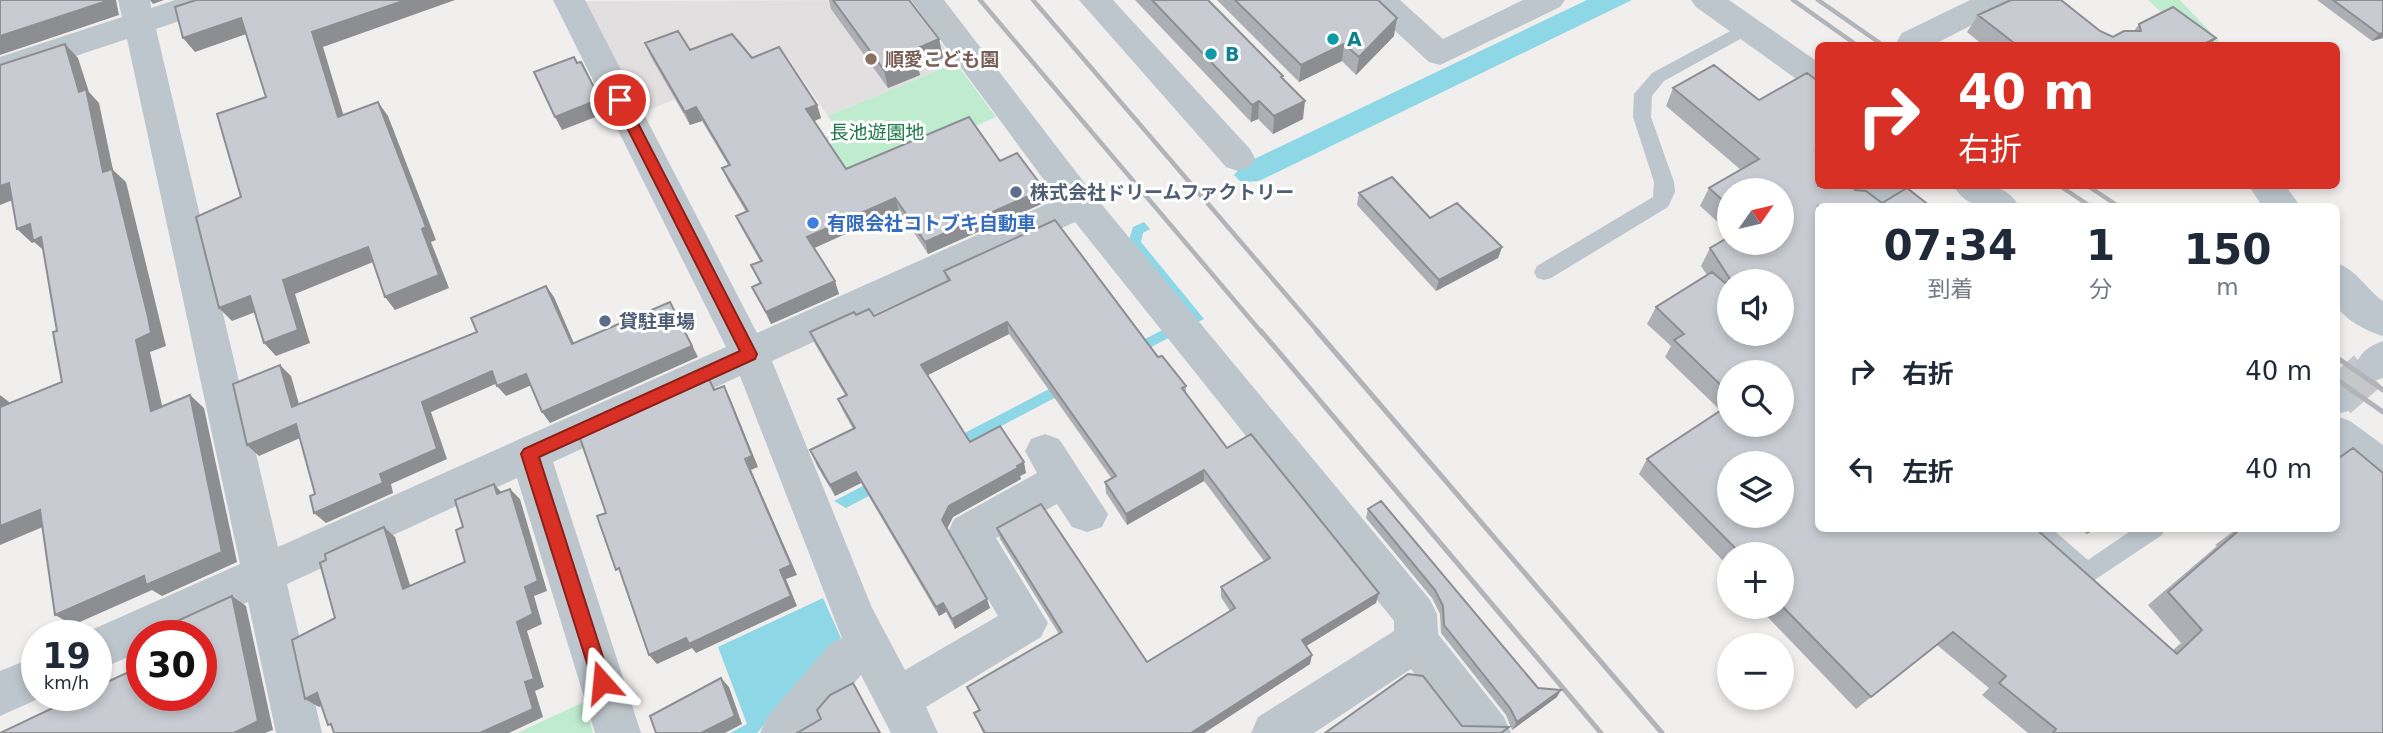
<!DOCTYPE html>
<html lang="ja">
<head>
<meta charset="utf-8">
<style>
  :root { --surface:#fff; --page:#f2f2f3; --text:#1f2937; --muted:#747a83 }
  body { margin:0; font-family:"DejaVu Sans","Noto Sans JP",sans-serif; background:var(--page); color:var(--text); height:100vh; display:flex; flex-direction:column; font-size:26px; white-space:nowrap }
  * { box-sizing:border-box; margin:0 }
  p { font-size:23px; color:var(--muted) }
  .icon { flex:none; width:38px; height:38px; fill:none; stroke:currentColor; stroke-width:2; stroke-linecap:round; stroke-linejoin:round }
  .map { position:relative; flex:1; overflow:hidden }
  .drawer { position:absolute; left:1815px; top:203px; width:525px; height:329px; display:flex; flex-direction:column; background:var(--surface); border-radius:10px; box-shadow:0 4px 10px #0003 }
  .drawer>* { flex:none }
  .banner { position:absolute; left:1815px; top:42px; width:525px; height:147px; border-radius:10px; box-shadow:0 4px 10px #0003; background:#d93025; color:#fff; overflow:hidden }
  .needle { width:46px; rotate:56deg }
  .tools { position:absolute; left:1717px; top:178px; display:grid; gap:14px }
  .tools a { display:grid; place-items:center; width:77px; height:77px; border-radius:50%; background:var(--surface); box-shadow:0 4px 10px #0003; font-size:35px }
  .speed { position:absolute; left:21px; top:620px; display:flex; gap:14px; font-size:35px; font-weight:700; text-align:center }
  .speed>* { display:grid; place-content:center; width:91px; height:91px; border-radius:50%; background:var(--surface); box-shadow:0 4px 10px #0003; line-height:1 }
  .speed small { font-size:18px; font-weight:400 }
  .speed .limit { border:10px solid #d22; background:#fff; color:#111 }
  .pin { position:absolute; display:grid; place-items:center; width:60px; height:60px; color:#fff; margin:-30px; border:4px solid #fff; border-radius:50%; box-shadow:0 2px 7px #0007 }
  .me { position:absolute; width:77px; margin:-38px; rotate:342deg; stroke-linejoin:round; filter:drop-shadow(0 0 5px #0008) }
  .turn { display:flex; align-items:center; gap:24px; height:147px; padding:0 28px; font-size:32px }
  .turn .icon { width:91px; height:91px; stroke-width:2.5 }
  .turn b { display:block; font-size:49px; line-height:60px }
  .eta { display:flex; justify-content:space-evenly; align-items:center; height:119px; text-align:center }
  .eta b { font-size:42px; font-weight:800; line-height:49px }
  ul { padding:0; list-style:none }
  li { display:flex; align-items:center; gap:21px; height:98px; padding:0 28px }
  li div { flex:1 }
  li b { display:block; font-size:26px }
  li em { font-style:normal }
  .map>svg:first-child { display:block }
  .education { fill:#e2dfe0 }
  .green { fill:#bfeccf }
  .water { fill:#8ed7e7 }
  .lines { fill:none; stroke-linecap:round; stroke-linejoin:round }
  .minor-tunnel { stroke:#c6c7c9; stroke-width:41; stroke-dasharray:41 21; stroke-linecap:butt }
  .service { fill:#bdc6cc; fill-rule:evenodd }
  .minor { fill:#bdc6cc; fill-rule:evenodd }
  .rail-far1 { stroke:#b1b4b8; stroke-width:4.5 }
  .rail { stroke:#b1b4b8; stroke-width:5 }
  .wall { fill:#acafb4; fill-rule:evenodd }
  .shaded-wall { fill:#8c8e92 }
  .building { fill:#c8cbd1; stroke:#8c8e92; stroke-width:2; fill-rule:evenodd }
  .route { fill:#d93025; stroke:#8d1f18; stroke-width:2 }
  .culture-dot { fill:#0f9aa8; stroke:#fff; stroke-width:2.5 }
  .education-dot { fill:#8d6e63; stroke:#fff; stroke-width:2.5 }
  .service-dot { fill:#5c6f8a; stroke:#fff; stroke-width:2.5 }
  .shop-dot { fill:#3f7fe0; stroke:#fff; stroke-width:2.5 }
  .labels { text-anchor:middle; dominant-baseline:central; stroke-width:6; stroke-linejoin:round; paint-order:stroke }
  .culture-label { font-size:19px; font-weight:bold; fill:#0d838f; stroke:#fff; text-anchor:start }
  .education-label { font-size:19px; font-weight:bold; fill:#785e54; stroke:#fff; text-anchor:start }
  .park-label { font-size:19px; fill:#1c7847; stroke:#fff }
  .service-label { font-size:19px; font-weight:bold; fill:#4e5e75; stroke:#fff; text-anchor:start }
  .shop-label { font-size:19px; font-weight:bold; fill:#366cbe; stroke:#fff; text-anchor:start }
</style>
</head>
<body>
<div class="map">
<svg width="2383" height="733" viewBox="0 0 2383 733">
  <rect width="100%" height="100%" fill="#f1eeee"/>
  <!-- education -->
  <path class="education" d="M 909,0 L 956,63 L 828,116 L 786,55 L 643,112 L 585,1 Z"/>
  <!-- green -->
  <path class="green" d="M 2148,0 L 2180,0 L 2223,45 L 2197,45 Z
    M 956,63 L 996,117 L 816,196 L 789,154 L 839,132 L 828,116 Z
    M 584,702 L 593,733 L 517,733 Z"/>
  <!-- water -->
  <path class="water" d="M 1587,0 L 1632,0 L 1259,181 L 1241,182 L 1234,175 L 1244,164 Z
    M 1144,222 L 1150,229 L 1143,233 L 1141,242 L 1204,319 L 1191,326 L 1128,243 L 1133,227 Z
    M 1170,326 L 1176,334 L 846,508 L 834,501 Z
    M 823,598 L 841,638 L 757,733 L 730,733 L 747,724 L 718,647 Z"/>
  <g class="lines">
    <!-- minor-tunnel -->
    <path class="minor-tunnel" d="M 2337,398 L 2374,365"/>
    <!-- service -->
    <path class="service" d="M 1747,22 L 1756,28 L 1753,32 L 1664,81 L 1652,96 L 1651,117 L 1674,182 L 1675,192 L 1668,207 L 1551,278 L 1544,280 L 1537,278 L 1534,272 L 1537,266 L 1653,197 L 1654,182 L 1633,117 L 1634,94 L 1652,73 Z
      M 2023,528 L 2051,528 L 2088,560 L 2135,528 L 2165,528 L 2162,535 L 2087,585 L 2079,582 L 2026,535 Z"/>
    <!-- minor -->
    <path class="minor" d="M 118,0 L 150,0 L 151,8 L 175,0 L 225,0 L 220,7 L 156,29 L 278,547 L 726,347 L 553,0 L 585,0 L 757,333 L 1058,199 L 911,0 L 944,0 L 1093,194 L 1430,600 L 1437,614 L 1438,634 L 1504,717 L 1511,733 L 1460,733 L 1411,669 L 1314,733 L 1251,733 L 1258,717 L 1394,631 L 1394,621 L 1075,222 L 772,361 L 872,608 L 905,670 L 998,616 L 948,532 L 954,519 L 1037,473 L 1025,451 L 1031,439 L 1045,434 L 1059,439 L 1108,514 L 1102,527 L 1087,532 L 1072,527 L 1057,504 L 996,538 L 1048,623 L 1041,637 L 926,707 L 938,733 L 891,733 L 861,675 L 812,733 L 760,733 L 767,717 L 830,644 L 842,638 L 740,376 L 553,462 L 641,733 L 595,733 L 517,478 L 287,584 L 322,733 L 276,733 L 248,602 L 176,635 L 142,635 L 142,651 L 96,671 L 96,635 L 80,635 L 240,564 L 127,39 L 0,81 L 0,57 L 122,17 Z
      M 1079,0 L 1113,0 L 1250,149 L 1255,158 L 1250,167 L 1238,171 L 1226,167 Z
      M 1364,0 L 1400,0 L 1443,39 L 1523,0 L 1565,0 L 1560,7 L 1440,65 L 1429,62 L 1369,7 Z
      M 1691,0 L 1729,0 L 1818,62 L 1818,90 L 1806,86 L 1696,7 Z
      M 1970,0 L 2012,0 L 2007,7 L 1931,46 L 1900,46 L 1897,41 L 1902,33 Z
      M 1861,186 L 1905,186 C 1893,210 1869,206 1846,206 L 1843,202 L 1849,193 Z
      M 1954,186 C 1978,184 2005,181 2019,206 C 1994,208 1967,211 1954,186 Z
      M 2249,186 L 2286,186 L 2300,206 L 2262,206 Z
      M 2336,263 C 2356,269 2366,289 2383,301 L 2383,336 C 2369,332 2341,319 2336,303 C 2333,292 2336,274 2336,263 Z
      M 2383,341 L 2383,378 L 2374,381 L 2360,376 L 2355,365 C 2362,351 2369,346 2383,341 Z
      M 2336,382 L 2351,386 L 2357,398 L 2351,410 L 2337,414 Z
      M 2336,416 L 2350,421 L 2383,445 L 2383,486 L 2369,480 L 2336,456 Z
      M 37,656 L 37,695 L 47,695 L 0,716 L 0,671 Z"/>
    <!-- rail-far1 -->
    <path class="rail-far1" d="M 980,0 L 1262,333
      M 1033,0 L 1319,333
      M 1793,0 L 1858,46
      M 1818,0 L 1884,46
      M 2060,186 L 2090,206
      M 2088,186 L 2118,206"/>
    <!-- rail -->
    <path class="rail" d="M 1261,331 L 1601,733
      M 1317,331 L 1662,733
      M 2336,357 L 2383,390
      M 2336,379 L 2383,412"/>
  </g>
  <!-- wall -->
  <path class="wall" d="M 829,0 L 909,0 L 939,39 L 943,58 L 918,68 L 920,75 L 888,88 L 831,9 Z
    M 1135,0 L 1208,0 L 1283,76 L 1283,79 L 1303,119 L 1273,134 L 1258,119 L 1251,122 Z
    M 1217,0 L 1378,0 L 1394,36 L 1356,75 L 1342,61 L 1299,82 Z
    M 2317,0 L 2383,0 L 2383,38 L 2372,41 Z
    M 1978,15 L 2100,31 L 2113,37 L 2134,31 L 2139,24 L 2209,46 L 1984,46 L 1967,32 Z
    M 645,43 L 752,58 L 817,105 L 821,118 L 814,121 L 846,169 L 1000,161 L 1044,189 L 1046,202 L 928,254 L 899,210 L 814,248 L 839,294 L 771,324 L 752,287 L 760,284 L 751,265 L 760,261 L 742,229 L 736,216 L 746,212 L 728,181 L 722,168 L 728,165 L 702,121 L 690,125 L 651,57 Z
    M 1714,65 L 1759,100 L 1807,73 L 1818,81 L 1818,186 L 1852,186 L 1855,190 L 1866,191 L 1882,203 L 1907,188 L 1930,206 L 1818,206 L 1818,528 L 2035,528 L 2173,650 L 2181,643 L 2148,605 L 2217,546 L 2215,545 L 2238,528 L 2336,528 L 2336,460 L 2353,448 L 2383,473 L 2383,733 L 2028,733 L 1982,695 L 1989,688 L 1937,645 L 1856,709 L 1758,607 L 1782,607 L 1782,555 L 1729,555 L 1729,567 L 1639,474 L 1647,459 L 1721,411 L 1665,357 L 1671,346 L 1647,324 L 1656,307 L 1707,275 L 1701,266 L 1710,248 L 1729,237 L 1729,243 L 1782,243 L 1782,191 L 1729,191 L 1729,232 L 1700,206 L 1709,188 L 1741,170 L 1666,106 L 1673,88 ZM 1729,282 L 1782,282 L 1782,334 L 1729,334 ZM 1729,373 L 1782,373 L 1782,425 L 1729,425 ZM 1729,464 L 1782,464 L 1782,516 L 1729,516 Z
    M 1359,193 L 1430,218 L 1502,247 L 1498,258 L 1436,291 L 1357,205 Z
    M 944,271 L 1158,357 L 1186,386 L 1186,395 L 1227,448 L 1376,603 L 1306,646 L 1310,664 L 1204,733 L 983,733 L 974,713 L 979,711 L 967,687 L 1059,634 L 1000,539 L 997,528 L 1147,662 L 1230,611 L 1221,597 L 1221,587 L 1264,561 L 1204,481 L 1127,525 L 1106,493 L 1105,482 L 1112,479 L 1009,334 L 928,375 L 970,442 L 1026,473 L 1020,476 L 1021,479 L 953,517 L 947,528 L 990,608 L 955,629 L 946,612 L 939,616 L 861,483 L 835,496 L 817,466 L 810,450 L 853,429 L 843,411 L 838,399 L 845,395 L 815,344 L 810,332 L 856,315 L 874,316 L 947,281 Z
    M 1368,509 L 1538,688 L 1557,697 L 1512,730 L 1506,715 L 1441,633 L 1440,614 L 1432,598 L 1366,518 Z
    M 2082,528 L 2099,528 L 2086,534 Z"/>
  <!-- shaded-wall -->
  <path class="shaded-wall" d="M 106,0 L 116,0 L 119,15 L 0,55 L 0,36 Z
    M 150,0 L 164,0 L 153,4 Z
    M 406,0 L 455,0 L 323,47 L 348,130 L 338,117 L 312,32 Z
    M 241,18 L 252,32 L 195,52 L 183,38 Z
    M 1397,18 L 1394,36 L 1356,75 L 1359,57 Z
    M 2383,33 L 2383,38 L 2372,41 L 2379,34 Z
    M 2216,38 L 2209,46 L 2200,46 Z
    M 939,39 L 943,58 L 918,68 L 920,75 L 888,88 L 884,70 L 911,51 Z
    M 65,44 L 78,58 L 89,92 L 99,103 L 113,170 L 126,182 L 166,346 L 150,352 L 166,423 L 151,411 L 136,340 L 103,172 Z
    M 1344,44 L 1342,61 L 1299,82 L 1301,65 Z
    M 581,62 L 606,113 L 562,130 L 555,117 Z
    M 1259,101 L 1258,119 L 1251,122 L 1252,105 Z
    M 1305,101 L 1303,119 L 1273,134 L 1274,116 Z
    M 378,102 L 388,116 L 436,240 L 431,242 L 449,288 L 395,310 L 385,297 L 422,229 Z
    M 817,105 L 821,118 L 810,123 L 806,109 Z
    M 696,107 L 702,121 L 690,125 L 685,112 Z
    M 9,183 L 23,196 L 0,205 L 0,186 Z
    M 1044,189 L 1046,202 L 928,254 L 925,242 Z
    M 895,198 L 899,210 L 812,249 L 807,237 Z
    M 30,224 L 45,238 L 48,254 L 34,242 L 32,243 L 17,229 Z
    M 368,247 L 378,260 L 295,294 L 310,343 L 276,356 L 264,343 L 283,280 Z
    M 1502,247 L 1498,258 L 1436,291 L 1439,280 Z
    M 835,281 L 839,294 L 771,324 L 766,312 Z
    M 546,286 L 554,297 L 579,355 L 572,344 Z
    M 250,296 L 263,309 L 232,321 L 219,308 Z
    M 670,302 L 698,357 L 550,423 L 542,412 Z
    M 1007,322 L 1009,334 L 924,377 L 921,365 Z
    M 280,365 L 291,376 L 303,418 L 292,407 Z
    M 492,371 L 500,382 L 431,412 L 447,459 L 391,484 L 393,493 L 326,523 L 314,513 L 380,474 L 422,402 Z
    M 526,374 L 534,384 L 506,396 L 497,386 Z
    M 724,386 L 730,398 L 758,467 L 751,470 L 797,575 L 786,579 L 797,606 L 696,653 L 692,648 L 657,664 L 649,655 L 780,570 Z
    M 0,395 L 13,405 L 0,408 Z
    M 190,395 L 204,408 L 237,562 L 162,596 L 152,590 L 73,625 L 55,615 Z
    M 296,424 L 307,435 L 259,456 L 247,445 Z
    M 1024,462 L 1026,473 L 1020,476 L 1021,479 L 953,517 L 946,531 L 942,520 L 949,506 Z
    M 1204,470 L 1204,481 L 1127,525 L 1126,514 Z
    M 856,472 L 861,483 L 835,496 L 830,485 Z
    M 494,484 L 504,495 L 497,494 Z
    M 510,489 L 520,499 L 547,591 L 534,596 L 542,624 L 527,631 L 544,687 L 535,691 L 543,717 L 509,733 L 480,733 L 525,682 L 517,622 L 525,587 Z
    M 40,510 L 57,521 L 0,545 L 0,526 Z
    M 384,527 L 395,537 L 414,598 L 403,589 Z
    M 2093,528 L 2099,528 L 2086,534 Z
    M 1379,593 L 1376,603 L 1300,650 L 1302,640 Z
    M 232,596 L 246,606 L 273,730 L 265,733 L 234,733 Z
    M 987,599 L 990,608 L 955,629 L 952,619 Z
    M 943,603 L 946,612 L 939,616 L 936,607 Z
    M 1312,655 L 1310,664 L 1204,733 L 1191,733 Z
    M 721,678 L 729,687 L 742,724 L 725,733 L 701,733 Z
    M 1561,690 L 1557,697 L 1512,730 L 1517,722 Z
    M 317,693 L 330,702 L 319,707 L 305,699 Z"/>
  <!-- building -->
  <path class="building" d="M 0,0 L 106,0 L 107,1 L 0,36 Z
    M 196,0 L 406,0 L 312,32 L 338,117 L 378,102 L 426,227 L 422,229 L 439,275 L 385,297 L 368,247 L 283,280 L 298,330 L 264,343 L 250,296 L 219,308 L 196,217 L 241,197 L 217,114 L 266,97 L 241,18 L 183,38 L 175,7 Z
    M 833,0 L 909,0 L 939,39 L 911,51 L 916,57 L 884,70 Z
    M 1152,0 L 1208,0 L 1283,76 L 1281,77 L 1305,101 L 1274,116 L 1259,101 L 1252,105 Z
    M 1235,0 L 1378,0 L 1397,18 L 1359,57 L 1344,44 L 1301,65 Z
    M 2011,0 L 2061,0 L 2100,31 L 2113,37 L 2124,31 L 2141,31 L 2139,24 L 2173,7 L 2216,38 L 2200,46 L 2018,46 L 1978,15 Z
    M 2333,0 L 2383,0 L 2383,33 L 2379,34 Z
    M 678,31 L 690,50 L 732,34 L 752,58 L 779,47 L 817,105 L 806,109 L 846,169 L 969,117 L 1000,161 L 1017,153 L 1044,189 L 925,242 L 895,198 L 807,237 L 835,281 L 766,312 L 752,287 L 761,283 L 751,265 L 762,261 L 736,216 L 748,211 L 722,168 L 730,165 L 696,107 L 685,112 L 645,43 Z
    M 65,44 L 79,92 L 86,89 L 103,172 L 112,169 L 148,317 L 151,333 L 136,340 L 151,411 L 190,395 L 222,552 L 146,585 L 144,576 L 55,615 L 40,510 L 0,526 L 0,407 L 62,382 L 53,332 L 57,331 L 41,237 L 33,241 L 30,224 L 17,229 L 9,183 L 0,186 L 0,65 Z
    M 574,57 L 577,63 L 581,62 L 600,99 L 555,117 L 534,72 Z
    M 1714,65 L 1759,100 L 1807,73 L 1818,81 L 1818,150 L 1816,151 L 1818,153 L 1818,186 L 1852,186 L 1855,190 L 1866,191 L 1882,203 L 1907,188 L 1930,206 L 1818,206 L 1818,528 L 2035,528 L 2177,654 L 2202,630 L 2168,592 L 2237,532 L 2236,530 L 2238,528 L 2336,528 L 2336,460 L 2353,448 L 2383,473 L 2383,733 L 2053,733 L 2056,729 L 1999,683 L 2006,676 L 1953,632 L 1871,697 L 1782,606 L 1782,555 L 1742,555 L 1647,459 L 1729,405 L 1729,425 L 1782,425 L 1782,373 L 1729,373 L 1729,393 L 1674,340 L 1684,334 L 1656,307 L 1712,272 L 1725,283 L 1730,279 L 1710,248 L 1729,237 L 1729,243 L 1782,243 L 1782,191 L 1729,191 L 1729,206 L 1709,188 L 1759,159 L 1673,88 ZM 1729,282 L 1782,282 L 1782,334 L 1729,334 ZM 1729,464 L 1782,464 L 1782,516 L 1729,516 Z
    M 1392,177 L 1430,218 L 1457,203 L 1502,247 L 1439,280 L 1359,193 Z
    M 1055,220 L 1158,357 L 1162,356 L 1186,386 L 1182,388 L 1227,448 L 1251,434 L 1379,593 L 1302,640 L 1312,655 L 1191,733 L 985,733 L 974,713 L 980,710 L 967,687 L 1062,632 L 997,528 L 1041,504 L 1147,662 L 1235,608 L 1221,587 L 1270,558 L 1204,470 L 1126,514 L 1105,482 L 1116,476 L 1007,322 L 921,365 L 970,442 L 1000,426 L 1024,462 L 1017,466 L 1018,468 L 949,506 L 942,520 L 987,599 L 952,619 L 943,603 L 936,607 L 856,472 L 830,485 L 810,450 L 855,428 L 838,399 L 847,395 L 810,332 L 854,312 L 856,315 L 869,309 L 874,316 L 950,280 L 944,271 Z
    M 546,286 L 572,344 L 670,302 L 692,346 L 542,412 L 526,374 L 497,386 L 492,371 L 422,402 L 437,449 L 380,474 L 383,483 L 314,513 L 310,496 L 315,494 L 296,424 L 247,445 L 233,384 L 280,365 L 292,407 L 477,332 L 471,318 Z
    M 709,379 L 714,390 L 724,386 L 752,456 L 745,459 L 791,565 L 780,570 L 791,596 L 689,644 L 686,638 L 649,655 L 619,568 L 616,570 L 597,516 L 606,513 L 580,438 Z
    M 494,484 L 497,494 L 510,489 L 538,581 L 525,587 L 533,614 L 517,622 L 534,679 L 525,682 L 533,709 L 480,733 L 334,733 L 331,724 L 328,725 L 317,693 L 305,699 L 292,640 L 335,618 L 320,563 L 326,560 L 325,554 L 384,527 L 403,589 L 465,562 L 456,530 L 463,527 L 455,500 Z
    M 1381,501 L 1538,688 L 1561,690 L 1517,722 L 1510,708 L 1444,625 L 1443,606 L 1435,590 L 1368,509 Z
    M 232,596 L 258,721 L 234,733 L 0,733 L 80,695 L 96,695 L 96,687 L 142,666 L 142,695 L 201,695 L 201,635 L 156,635 L 155,628 L 162,628 Z
    M 1408,674 L 1423,676 L 1462,726 L 1509,727 L 1501,733 L 1325,733 Z
    M 721,678 L 735,716 L 701,733 L 656,733 L 650,716 Z
    M 853,683 L 880,733 L 797,733 L 821,719 L 817,710 L 830,695 Z"/>
  <!-- route -->
  <path class="route" d="M 620,95 L 626,100 L 757,354 L 755,359 L 539,457 L 611,682 L 609,688 L 602,691 L 596,688 L 593,682 L 521,454 L 524,449 L 740,351 L 613,100 Z"/>
  <!-- markers -->
  <g class="culture-dot">
    <circle cx="1333" cy="39" r="7"/>
    <circle cx="1211" cy="54" r="7"/>
  </g>
  <circle class="education-dot" cx="871" cy="59" r="7"/>
  <g class="service-dot">
    <circle cx="1016" cy="192" r="7"/>
    <circle cx="605" cy="321" r="7"/>
  </g>
  <circle class="shop-dot" cx="813" cy="223" r="7"/>
  <g class="labels">
    <!-- culture labels -->
    <g class="culture-label">
      <text x="1347" y="39">A</text>
      <text x="1225" y="54">B</text>
    </g>
    <!-- education labels -->
    <g class="education-label">
      <text x="885" y="59">順愛こども園</text>
    </g>
    <!-- park labels -->
    <g class="park-label">
      <text x="877" y="132">長池遊園地</text>
    </g>
    <!-- service labels -->
    <g class="service-label">
      <text x="1030" y="192">株式会社ドリームファクトリー</text>
      <text x="619" y="321">貸駐車場</text>
    </g>
    <!-- shop labels -->
    <g class="shop-label">
      <text x="827" y="223">有限会社コトブキ自動車</text>
    </g>
  </g>
</svg>
<div class="tools">
<a><svg class="needle" viewBox="-14 -14 28 28"><path d="M0-13l5 13h-10z" fill="#e53935"/><path d="M0 13l5-13h-10z" fill="#747a83"/></svg></a>
<a><svg class="icon" aria-label="sound" viewBox="0 0 24 24"><path d="M4 9h4l5-4v14l-5-4H4zM17 9q2 3 0 6"/></svg></a>
<a><svg class="icon" aria-label="search" viewBox="0 0 24 24"><circle cx="10" cy="10" r="6"/><path d="M15 15l6 6"/></svg></a>
<a><svg class="icon" aria-label="layers" viewBox="0 0 24 24"><path d="M12 4l9 5-9 5-9-5zM3 14l9 5 9-5"/></svg></a>
<a>+</a>
<a>−</a>
</div>
<div class="speed"><div>19<small>km/h</small></div><div class="limit">30</div></div>
<div class="pin" style="left:620px;top:100px;background:#d93025"><svg class="icon" aria-label="arrive" viewBox="0 0 24 24"><path d="M6 21V4h12l-3 4 3 4H6"/></svg></div>
<svg class="me" style="left:602px;top:682px" viewBox="-20 -20 40 40"><path d="M0-17L14 15 0 8-14 15z" fill="#d93025" stroke="#fff" stroke-width="4"/></svg>
<div class="banner">
<div class="turn"><svg class="icon" aria-label="right" viewBox="0 0 24 24"><path d="M7 20v-9h11M14 6l5 5-5 5"/></svg><div><b>40 m</b>右折</div></div>
</div>
<section class="drawer">
<div class="eta">
<div><b>07:34</b><p>到着</p></div>
<div><b>1</b><p>分</p></div>
<div><b>150</b><p>m</p></div>
</div>
<ul>
<li><svg class="icon" aria-label="right" viewBox="0 0 24 24"><path d="M7 20v-9h11M14 6l5 5-5 5"/></svg><div><b>右折</b></div><em>40 m</em></li>
<li><svg class="icon" aria-label="left" viewBox="0 0 24 24"><path d="M17 20v-9H6M10 6l-5 5 5 5"/></svg><div><b>左折</b></div><em>40 m</em></li>
</ul>
</section>
</div>
</body>
</html>
